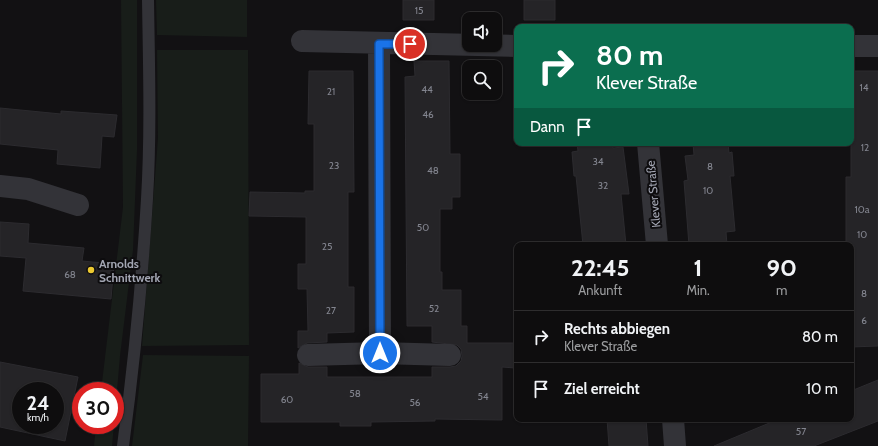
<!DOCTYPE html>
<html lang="de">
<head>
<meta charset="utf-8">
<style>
  :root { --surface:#0e0d0e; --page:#1c1b1c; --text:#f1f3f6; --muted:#9b9c9e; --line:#2e2d2e }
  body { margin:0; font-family:Cabin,sans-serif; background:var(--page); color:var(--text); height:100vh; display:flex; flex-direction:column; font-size:15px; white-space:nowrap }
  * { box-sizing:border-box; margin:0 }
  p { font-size:13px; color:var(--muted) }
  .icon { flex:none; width:22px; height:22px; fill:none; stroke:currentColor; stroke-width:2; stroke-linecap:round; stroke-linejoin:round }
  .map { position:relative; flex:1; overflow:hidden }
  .details { position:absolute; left:514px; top:242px; width:340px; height:180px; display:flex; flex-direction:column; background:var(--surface); border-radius:8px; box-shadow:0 1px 3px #0004,0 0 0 1px var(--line) }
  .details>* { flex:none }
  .banner { position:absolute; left:514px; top:24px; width:340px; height:122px; border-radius:8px; box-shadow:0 1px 3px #0004,0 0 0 1px var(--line); background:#0b6e4f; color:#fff; overflow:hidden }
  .tools { position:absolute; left:462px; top:12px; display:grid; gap:8px }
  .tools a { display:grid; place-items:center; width:40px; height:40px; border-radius:8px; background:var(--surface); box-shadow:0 1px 3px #0004,0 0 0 1px var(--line); font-size:20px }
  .speed { position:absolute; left:12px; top:382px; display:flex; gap:8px; font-size:20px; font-weight:700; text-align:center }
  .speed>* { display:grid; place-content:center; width:52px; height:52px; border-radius:50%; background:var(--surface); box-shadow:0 1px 3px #0004,0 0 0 1px var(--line); line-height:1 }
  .speed small { font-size:10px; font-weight:400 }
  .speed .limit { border:6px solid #d22; background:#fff; color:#111 }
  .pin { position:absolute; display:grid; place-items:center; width:34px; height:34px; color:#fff; margin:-17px; border:2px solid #fff; border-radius:50%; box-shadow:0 1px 4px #0007 }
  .me { position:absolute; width:44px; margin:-22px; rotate:0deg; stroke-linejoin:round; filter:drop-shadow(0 0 3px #0008) }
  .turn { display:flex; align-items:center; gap:14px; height:84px; padding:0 16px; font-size:18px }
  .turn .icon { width:52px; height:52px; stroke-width:2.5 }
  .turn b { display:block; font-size:28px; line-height:34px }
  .then { display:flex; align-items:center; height:38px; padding:0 16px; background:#0003; gap:8px; font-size:15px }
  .eta { display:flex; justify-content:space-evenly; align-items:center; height:68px; text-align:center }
  .eta b { font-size:24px; font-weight:800; line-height:28px }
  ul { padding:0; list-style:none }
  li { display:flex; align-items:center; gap:12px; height:52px; padding:0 16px; border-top:1px solid var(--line) }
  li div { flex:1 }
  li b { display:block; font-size:15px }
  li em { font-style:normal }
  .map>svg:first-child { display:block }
  .green { fill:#181d19 }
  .building { fill:#252427; stroke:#2c2b2f; fill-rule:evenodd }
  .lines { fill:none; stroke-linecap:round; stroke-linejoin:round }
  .lane { stroke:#333338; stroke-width:12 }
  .street { stroke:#333338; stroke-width:22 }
  .route-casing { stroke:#114b97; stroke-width:10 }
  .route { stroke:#1a73e8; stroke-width:7 }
  .poi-dot { fill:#ecc931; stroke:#0d0c0e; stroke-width:1.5 }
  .labels { text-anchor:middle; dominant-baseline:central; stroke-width:4; stroke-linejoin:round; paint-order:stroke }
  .number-label { font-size:10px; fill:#83858f }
  .street-label { font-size:12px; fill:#a3a6b3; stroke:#0d0c0e }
  .poi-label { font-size:12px; font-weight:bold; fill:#a3a6b3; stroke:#0d0c0e; text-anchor:start }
</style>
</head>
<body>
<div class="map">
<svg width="878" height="446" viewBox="0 0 878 446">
  <rect width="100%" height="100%" fill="#121113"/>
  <!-- green -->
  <path class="green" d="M 121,0 L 137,0 L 137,150 L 133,250 L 120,356 L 115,414 L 115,391 L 101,391 L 123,207 Z
    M 156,0 L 247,0 L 247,37 L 157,35 Z
    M 157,50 L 248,50 L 249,345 L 142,346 L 158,138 Z
    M 143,355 L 249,356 L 248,446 L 132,446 Z
    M 96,425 L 114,425 L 112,446 L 94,446 Z"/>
  <!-- building -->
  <path class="building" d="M 403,0 L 434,0 L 434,20 L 403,20 Z
    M 524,0 L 555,0 L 555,20 L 524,20 Z
    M 414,61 L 449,61 L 450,154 L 460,154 L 460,197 L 452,197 L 452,209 L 440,209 L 440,272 L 442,272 L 442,290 L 461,290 L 461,326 L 467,326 L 467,343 L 514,343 L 515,368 L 502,367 L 502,420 L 435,419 L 435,421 L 371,422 L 371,426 L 340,426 L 340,422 L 261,422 L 261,374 L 299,374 L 299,363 L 308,367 L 327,367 L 327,377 L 432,377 L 432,367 L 450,367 L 456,366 L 461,361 L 462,356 L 461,349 L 457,345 L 432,342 L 432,326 L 407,326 L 405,77 L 415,76 Z
    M 309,71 L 353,71 L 354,192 L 348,192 L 348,287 L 354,287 L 354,332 L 327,333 L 327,342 L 307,343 L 298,348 L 298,331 L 308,331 L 307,289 L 298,289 L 298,264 L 306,264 L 306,217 L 249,216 L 250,192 L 305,193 L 305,191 L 314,191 L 314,124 L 308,124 Z
    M 851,71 L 878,71 L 878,346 L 851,347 L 851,245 L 846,245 L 846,177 L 851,177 Z
    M 0,108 L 61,114 L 61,111 L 117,115 L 114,137 L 102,136 L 100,168 L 57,164 L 58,150 L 0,144 Z
    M 577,143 L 612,143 L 613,148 L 623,147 L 629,194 L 621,194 L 626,245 L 583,245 L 576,176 L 574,176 L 572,152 L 578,151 Z
    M 693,143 L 728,143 L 729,153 L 732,152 L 734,176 L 730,176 L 735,231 L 726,232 L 727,245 L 689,245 L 684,181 L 688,180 L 685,156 L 694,155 Z
    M 0,222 L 29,224 L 28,243 L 84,248 L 82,261 L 114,264 L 111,299 L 23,291 L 26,258 L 0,256 Z
    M 0,362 L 78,377 L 65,441 L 0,427 ZM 21,391 L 55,391 L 55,425 L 21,425 Z
    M 878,380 L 878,421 L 814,446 L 714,446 L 779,419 L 851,419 L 851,391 Z
    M 607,419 L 646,419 L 648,446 L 609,446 Z"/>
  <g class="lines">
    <!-- lane -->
    <path class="lane" d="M 123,446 C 134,364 142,282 147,199 C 151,133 149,66 148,0"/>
    <!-- street -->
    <path class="street" d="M 302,41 L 517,46
      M 379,44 L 380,353
      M 851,46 L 878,46
      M 648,143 L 657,245
      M 0,186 L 28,189 L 78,205
      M 308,355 L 380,353 L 450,355
      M 673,419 L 675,446"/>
  </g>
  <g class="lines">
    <!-- route casing -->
    <g class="route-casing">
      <path id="route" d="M 380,353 L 379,44 L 410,44"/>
    </g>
    <!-- route -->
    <use href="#route" class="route"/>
  </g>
  <!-- markers -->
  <circle class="poi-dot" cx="91" cy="270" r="4"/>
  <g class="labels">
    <!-- number labels -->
    <g class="number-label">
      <text x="419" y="10">15</text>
      <text x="864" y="87">14</text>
      <text x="427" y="89">44</text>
      <text x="331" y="91">21</text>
      <text x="428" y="114">46</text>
      <text x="865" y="147">12</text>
      <text x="598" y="161">34</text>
      <text x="334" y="165">23</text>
      <text x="710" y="166">8</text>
      <text x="433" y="170">48</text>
      <text x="603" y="185">32</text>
      <text x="708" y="190">10</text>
      <text x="862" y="209">10a</text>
      <text x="423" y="227">50</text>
      <text x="862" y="234">10</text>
      <text x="327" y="246">25</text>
      <text x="70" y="274">68</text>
      <text x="864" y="293">8</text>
      <text x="434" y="308">52</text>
      <text x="331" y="310">27</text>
      <text x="864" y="320">6</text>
      <text x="355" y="393">58</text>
      <text x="483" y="396">54</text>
      <text x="287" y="399">60</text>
      <text x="415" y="402">56</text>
      <text x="801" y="431">57</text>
    </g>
    <!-- street labels -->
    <g class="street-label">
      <text transform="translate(653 194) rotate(-95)">Klever Straße</text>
    </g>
    <!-- poi labels -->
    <g class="poi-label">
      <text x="99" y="263">Arnolds<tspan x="99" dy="14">Schnittwerk</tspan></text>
    </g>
  </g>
</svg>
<div class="tools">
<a><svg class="icon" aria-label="sound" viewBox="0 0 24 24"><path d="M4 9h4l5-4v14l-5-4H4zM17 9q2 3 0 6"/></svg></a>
<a><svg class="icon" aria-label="search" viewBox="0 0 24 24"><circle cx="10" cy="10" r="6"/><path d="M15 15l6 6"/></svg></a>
</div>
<div class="speed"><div>24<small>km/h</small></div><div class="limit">30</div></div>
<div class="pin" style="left:410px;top:44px;background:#d93025"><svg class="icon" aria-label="arrive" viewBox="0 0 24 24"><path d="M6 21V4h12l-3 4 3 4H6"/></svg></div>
<svg class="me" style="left:380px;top:353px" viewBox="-20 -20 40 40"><circle r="17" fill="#1a73e8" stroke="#fff" stroke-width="3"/><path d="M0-11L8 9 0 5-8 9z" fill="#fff"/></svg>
<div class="banner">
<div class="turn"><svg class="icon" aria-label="right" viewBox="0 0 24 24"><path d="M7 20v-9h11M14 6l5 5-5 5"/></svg><div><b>80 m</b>Klever Straße</div></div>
<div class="then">Dann<svg class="icon" aria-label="arrive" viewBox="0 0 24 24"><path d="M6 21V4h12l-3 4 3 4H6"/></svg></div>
</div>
<section class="details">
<div class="eta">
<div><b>22:45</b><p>Ankunft</p></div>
<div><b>1</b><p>Min.</p></div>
<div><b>90</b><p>m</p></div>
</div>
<ul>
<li><svg class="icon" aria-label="right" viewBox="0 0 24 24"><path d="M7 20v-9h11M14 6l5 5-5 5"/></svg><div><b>Rechts abbiegen</b><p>Klever Straße</p></div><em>80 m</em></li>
<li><svg class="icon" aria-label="arrive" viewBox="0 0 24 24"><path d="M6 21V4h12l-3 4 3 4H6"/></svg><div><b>Ziel erreicht</b></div><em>10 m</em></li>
</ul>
</section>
</div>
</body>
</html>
